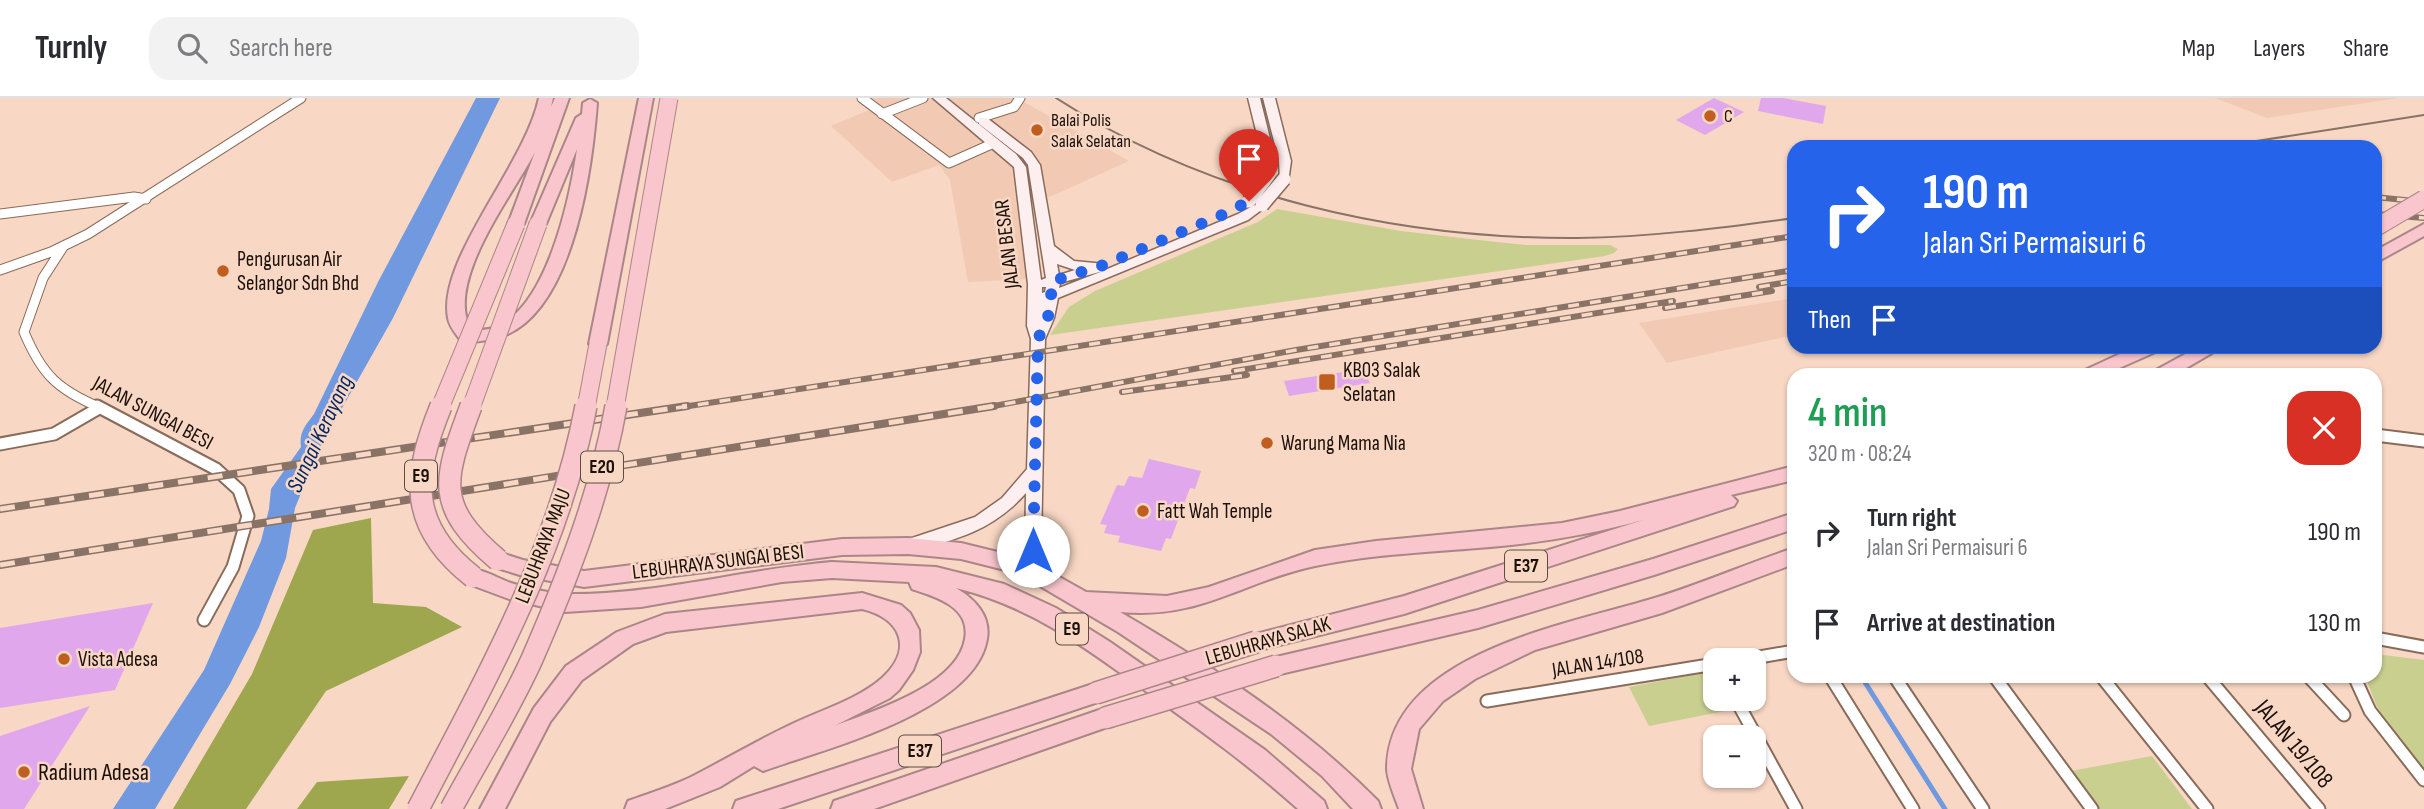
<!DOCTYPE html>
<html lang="en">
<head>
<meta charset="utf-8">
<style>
  :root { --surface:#fff; --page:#f2f2f3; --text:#2b2b33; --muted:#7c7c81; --line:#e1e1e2 }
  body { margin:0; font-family:"Sofia Sans Condensed",sans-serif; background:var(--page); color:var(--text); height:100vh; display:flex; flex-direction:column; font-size:26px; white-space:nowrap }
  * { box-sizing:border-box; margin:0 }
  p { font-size:23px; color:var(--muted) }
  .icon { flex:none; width:38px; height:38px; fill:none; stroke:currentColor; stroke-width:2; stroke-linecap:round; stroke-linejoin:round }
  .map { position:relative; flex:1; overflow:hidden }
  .panel { position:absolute; left:1787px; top:270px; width:595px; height:315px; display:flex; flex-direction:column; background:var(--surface); border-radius:21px; box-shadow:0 2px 5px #0004 }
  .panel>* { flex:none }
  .banner { position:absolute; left:1787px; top:42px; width:595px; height:214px; border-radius:21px; box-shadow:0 2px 5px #0004; background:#2563eb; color:#fff; overflow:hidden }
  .fabs { position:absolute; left:1703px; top:550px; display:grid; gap:14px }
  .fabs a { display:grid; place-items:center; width:63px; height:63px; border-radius:14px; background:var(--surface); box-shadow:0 2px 5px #0004; font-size:35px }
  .pin { position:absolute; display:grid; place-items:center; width:60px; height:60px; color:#fff; margin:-72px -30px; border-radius:50% 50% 50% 0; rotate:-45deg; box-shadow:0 0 7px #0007 }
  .pin .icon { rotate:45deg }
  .me { position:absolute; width:77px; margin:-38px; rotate:0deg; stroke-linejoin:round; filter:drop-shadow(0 0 5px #0008) }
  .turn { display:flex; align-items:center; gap:24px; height:147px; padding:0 21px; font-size:32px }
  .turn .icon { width:91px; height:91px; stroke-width:2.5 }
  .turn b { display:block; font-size:49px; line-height:60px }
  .then { display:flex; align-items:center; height:66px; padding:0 21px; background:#0003; gap:14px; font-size:26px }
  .round { display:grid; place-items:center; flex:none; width:74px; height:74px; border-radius:21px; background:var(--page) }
  .overview { display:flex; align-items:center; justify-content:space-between; height:119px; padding:0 21px }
  h1 { font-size:42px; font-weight:600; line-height:52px; color:#1e9e55 }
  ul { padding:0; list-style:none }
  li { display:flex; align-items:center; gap:21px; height:91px; padding:0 21px }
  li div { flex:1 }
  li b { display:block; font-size:26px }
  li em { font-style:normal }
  header { display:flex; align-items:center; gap:42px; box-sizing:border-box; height:98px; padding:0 35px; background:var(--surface); border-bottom:2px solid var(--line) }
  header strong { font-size:33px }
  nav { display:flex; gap:38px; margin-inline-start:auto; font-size:24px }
  .search { width:490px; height:63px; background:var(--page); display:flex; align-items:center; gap:18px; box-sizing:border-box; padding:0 24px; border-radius:21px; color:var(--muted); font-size:26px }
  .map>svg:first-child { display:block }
  .built { fill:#f2cab3 }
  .green { fill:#c8cf8f }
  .forest { fill:#9ea74e }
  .water { fill:#7099df }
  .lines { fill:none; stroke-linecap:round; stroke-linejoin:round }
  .stream { stroke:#7099df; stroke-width:5 }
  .building { fill:#e0a7ec }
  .street-far1-casing { stroke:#886b5a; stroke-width:11 }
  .street-casing { stroke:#886b5a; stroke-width:15 }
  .secondary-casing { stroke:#886b5a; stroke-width:3 }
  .highway-casing { stroke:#ab8689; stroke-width:4 }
  .street-far1 { stroke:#fff; stroke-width:9 }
  .street { stroke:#fff; stroke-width:11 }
  .secondary { fill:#fdeef0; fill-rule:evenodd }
  .highway { fill:#f9c6ce; fill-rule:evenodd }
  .tram { stroke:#887366; stroke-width:2 }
  .rail-far1-casing { stroke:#887366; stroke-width:6 }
  .rail-casing { stroke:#887366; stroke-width:8 }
  .rail-far1 { stroke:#f8d7c4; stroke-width:3.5; stroke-dasharray:11; stroke-linecap:butt }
  .rail { stroke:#f8d7c4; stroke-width:5; stroke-dasharray:15; stroke-linecap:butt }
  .secondary-bridge-casing { stroke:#886b5a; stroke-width:16; stroke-linecap:butt }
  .highway-bridge-far1-casing { stroke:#ab8689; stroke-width:19; stroke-linecap:butt }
  .highway-bridge-casing { stroke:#ab8689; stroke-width:24; stroke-linecap:butt }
  .secondary-bridge { stroke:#fdeef0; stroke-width:13 }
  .highway-bridge-far1 { stroke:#f9c6ce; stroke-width:17 }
  .highway-bridge { stroke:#f9c6ce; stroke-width:21 }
  .route { stroke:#2563eb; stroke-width:12; stroke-dasharray:0 21.6 }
  .poi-dot { fill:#bf5e1f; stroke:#f8d7c4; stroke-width:2.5 }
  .labels { text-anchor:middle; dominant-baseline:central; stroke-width:5; stroke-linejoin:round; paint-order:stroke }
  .far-poi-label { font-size:18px; fill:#1b100a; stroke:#f8d7c4; text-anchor:start }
  .shield { fill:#f8d7c4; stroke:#5d4c42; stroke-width:2 }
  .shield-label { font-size:19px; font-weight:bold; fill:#1b100a }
  .street-label { font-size:21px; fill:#1b100a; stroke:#f8d7c4 }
  .poi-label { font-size:21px; fill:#1b100a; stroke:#f8d7c4; text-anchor:start }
  .water-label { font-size:23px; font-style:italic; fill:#042764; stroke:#f8d7c4 }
  .near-street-label { font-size:24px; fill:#1b100a; stroke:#f8d7c4 }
  .near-poi-label { font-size:24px; fill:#1b100a; stroke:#f8d7c4; text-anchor:start }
</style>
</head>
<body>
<header>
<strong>Turnly</strong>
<div class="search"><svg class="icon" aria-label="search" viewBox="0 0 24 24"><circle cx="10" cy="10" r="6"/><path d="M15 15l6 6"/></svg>Search here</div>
<nav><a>Map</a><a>Layers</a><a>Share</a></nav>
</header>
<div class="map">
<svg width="2424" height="711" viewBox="0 0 2424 711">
  <rect width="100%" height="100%" fill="#f8d7c4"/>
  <!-- built -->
  <path class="built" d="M 856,0 L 1017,0 L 1129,63 L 1052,98 L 1022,106 L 1030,181 L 968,184 L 950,82 L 939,67 L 892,84 L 831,28 L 869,12 Z
    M 2215,0 L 2398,0 L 2267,20 Z
    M 1794,200 L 1794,237 L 1667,265 L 1639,225 Z"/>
  <!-- green -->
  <path class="green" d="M 1277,111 L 1401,133 L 1487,143 L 1527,147 L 1610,147 L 1618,151 L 1614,155 L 1605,158 L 1050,237 L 1069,209 L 1095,193 L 1258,124 Z
    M 2375,556 L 2424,562 L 2424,671 L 2379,614 L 2365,578 L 2375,578 Z
    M 1713,573 L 1715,600 L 1729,600 L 1735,611 L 1649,628 L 1629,589 Z
    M 2152,658 L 2192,711 L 2098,711 L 2071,673 Z"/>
  <!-- forest -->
  <path class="forest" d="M 371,420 L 373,505 L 426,509 L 462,529 L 326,593 L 246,711 L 173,711 L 252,576 L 313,432 Z
    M 409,678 L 389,711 L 297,711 L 317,684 Z"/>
  <!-- water -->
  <path class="water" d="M 476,0 L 500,0 L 393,220 L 320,349 L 295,410 L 286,460 L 259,529 L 230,586 L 155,711 L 113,711 L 204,572 L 261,443 L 269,411 L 271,391 L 301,349 C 299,334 305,328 314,316 L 378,184 Z"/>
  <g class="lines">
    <!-- stream -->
    <path class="stream" d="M 1861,578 L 1945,711"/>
  </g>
  <!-- building -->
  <path class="building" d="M 1714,0 L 1744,14 L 1705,37 L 1676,22 Z
    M 1761,0 L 1783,0 L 1826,8 L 1823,26 L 1758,13 Z
    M 1363,271 L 1370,285 L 1289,298 L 1284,283 Z
    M 1149,361 L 1201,373 L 1195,391 L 1190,390 L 1171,441 L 1166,440 L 1161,453 L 1118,444 L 1120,438 L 1104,435 L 1107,427 L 1100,426 L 1117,387 L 1124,388 L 1129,378 L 1142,380 Z
    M 153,505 L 115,592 L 0,610 L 0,530 Z
    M 90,608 L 24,711 L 0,711 L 0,638 Z"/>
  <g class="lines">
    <!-- street-far1 casing -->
    <g class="street-far1-casing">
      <path id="street-far1" d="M 862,0 L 949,65 L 994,45
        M 882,16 L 923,0
        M 979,20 L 1014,9 L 1020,0
        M 0,116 L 134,99 L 146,101
        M 63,149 L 43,180 L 24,234 C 42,277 58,292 101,310
        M 0,172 L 51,154 L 88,136 L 301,0"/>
    </g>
    <!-- street casing -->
    <g class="street-casing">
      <path id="street" d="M 97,308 L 216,371 L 239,392 L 248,418 L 233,469 L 204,522
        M 2375,337 L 2424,343
        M 0,346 L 54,336 L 99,310
        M 2375,540 L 2424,549
        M 1742,562 L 1794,553
        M 1830,578 L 1913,711
        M 1894,578 L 1983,711
        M 1994,578 L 2092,711
        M 2101,578 L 2207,711
        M 2207,578 L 2319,711
        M 2308,578 L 2344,617
        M 2354,578 L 2370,613 L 2424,682
        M 1735,600 L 1796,711
        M 1487,603 L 1715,566"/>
    </g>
    <!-- secondary casing -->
    <g class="secondary-casing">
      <path id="secondary" d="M 933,0 L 946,0 L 1016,56 L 1026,69 L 1041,182 L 1046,180 L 1028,67 L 1023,60 L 979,26 L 979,20 L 987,20 L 1031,54 L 1040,67 L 1054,148 L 1074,163 L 1105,166 L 1105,172 L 1238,116 L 1262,103 L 1268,107 L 1248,122 L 1058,200 L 1054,220 L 1045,241 L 1041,452 L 1056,482 L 1053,487 L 1047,489 L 1041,487 L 1025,452 L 1026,395 C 993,432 959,441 912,453 L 906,452 L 904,447 L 906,442 L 975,419 L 1002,400 L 1027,371 L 1031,241 L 1027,228 L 1028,186 L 1014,69 ZM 1057,166 L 1075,172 L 1059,177 ZM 1103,173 L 1059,190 L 1060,185 ZM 1042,189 L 1046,189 L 1045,194 L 1042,195 Z
        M 1248,0 L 1260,0 L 1275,61 L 1272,81 L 1264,81 L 1263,61 Z
        M 1263,0 L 1275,0 L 1291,63 L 1288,84 L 1280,84 L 1279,63 Z"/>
    </g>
    <!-- highway casing -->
    <g class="highway-casing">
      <path id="highway" d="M 539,0 L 553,0 L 551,9 L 555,0 L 569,0 L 524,126 L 516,131 L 508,126 L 535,54 C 513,97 442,186 472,233 C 478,232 487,232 493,230 C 547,212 570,100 577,51 L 546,126 L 538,131 L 530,126 L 576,20 L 582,16 L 583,5 L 590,1 L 597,5 C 592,72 572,232 487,242 C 478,243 470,246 461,243 C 456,236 449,228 448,220 C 437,161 525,67 539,0 Z
        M 639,0 L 653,0 L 607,246 L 598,252 L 589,246 Z
        M 2424,126 L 2424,138 L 2375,165 L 2375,153 Z
        M 2137,248 L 2163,248 L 2160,252 L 2106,276 L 2082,276 L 2085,272 Z
        M 2200,248 L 2224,248 L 2176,276 L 2153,276 L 2156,272 Z
        M 1794,368 L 1794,382 L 1731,397 L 1737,403 L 1734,408 L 1404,516 L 1256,553 L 1248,550 L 1245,544 L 1248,538 L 1404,498 L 1643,422 C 1596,435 1550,443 1501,448 C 1439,454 1376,455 1315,468 C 1243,483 1200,522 1120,514 C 1211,567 1304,628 1378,703 L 1381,711 L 1353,711 L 1322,678 L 1271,636 L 1118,534 L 1040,488 L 1005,472 L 961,461 L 908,456 L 842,457 L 584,489 L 523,478 L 491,468 L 488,462 L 491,456 L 498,454 L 523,462 L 584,473 L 842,441 L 908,440 L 961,445 L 1010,457 L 1054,476 L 1086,494 L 1167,498 L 1209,489 L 1315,452 L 1376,443 L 1562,425 L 1620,413 Z
        M 1794,415 L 1794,431 L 1654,477 L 1478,530 L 1276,577 L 1268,575 L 1265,568 L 1268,561 L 1276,559 L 1478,512 L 1653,461 Z
        M 1794,450 L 1794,466 L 1662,515 L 1535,552 L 1475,581 L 1443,603 L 1419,631 L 1411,671 L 1423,711 L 1399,711 C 1395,699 1387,682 1387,670 C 1389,557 1564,527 1648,502 C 1697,488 1745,466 1794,450 Z
        M 832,464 L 936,469 L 1004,486 L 1056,510 L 1110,544 L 1265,652 L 1324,703 L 1327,711 L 1298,711 C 1250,668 1203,634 1151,597 C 1087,551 1033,509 956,490 C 975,501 991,518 987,541 C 975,614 824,651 763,673 L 754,668 L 720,689 L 665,711 L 625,711 L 628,703 C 650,695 673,688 693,678 C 726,661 758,642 792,626 C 821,612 857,602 882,580 C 914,551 901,520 862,511 L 666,534 L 633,546 L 582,582 L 550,624 L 505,711 L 480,711 L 534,610 L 566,568 L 617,534 L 665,516 L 862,495 L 901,507 L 910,515 L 919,532 L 920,554 L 913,572 L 899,592 L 890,600 L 834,628 C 873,613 957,588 965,541 C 971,509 936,499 912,491 L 909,484 L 832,480 L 782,484 L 641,509 L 565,514 L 509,501 L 466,485 L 463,479 L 466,473 C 480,468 496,480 511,485 C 528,490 550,496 568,496 C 657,497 744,471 832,464 Z
        M 1096,585 L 1104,588 L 1107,595 L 1104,602 L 778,711 L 733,711 L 736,703 L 745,700 Z
        M 1105,610 L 1113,613 L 1116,620 L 1113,627 L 874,711 L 831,711 L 834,703 L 843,700 Z"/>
    </g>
    <!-- street-far1 -->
    <use href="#street-far1" class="street-far1"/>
    <!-- street -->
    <use href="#street" class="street"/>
    <!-- secondary -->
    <use href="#secondary" class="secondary"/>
    <!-- highway -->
    <use href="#highway" class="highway"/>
    <!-- tram -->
    <path class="tram" d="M 1056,0 C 1209,99 1397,141 1577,140 C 1650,139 1722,130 1794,120
      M 2218,49 L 2424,17"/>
    <!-- rail-far1 casing -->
    <g class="rail-far1-casing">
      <path id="rail-far1" d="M 2375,99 L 2424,104
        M 2375,116 L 2424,120
        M 1759,189 L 1794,183
        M 1665,210 L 1772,193
        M 1234,273 L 1673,203
        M 1122,294 L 1247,277
        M 676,310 L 1794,138
        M 983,310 L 1296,252 L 1794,172"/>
    </g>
    <!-- rail casing -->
    <g class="rail-casing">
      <path id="rail" d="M 0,411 L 687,308
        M 0,467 L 994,308"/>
    </g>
    <!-- rail-far1 -->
    <use href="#rail-far1" class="rail-far1"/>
    <!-- rail -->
    <use href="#rail" class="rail"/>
    <!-- secondary-bridge casing -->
    <g class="secondary-bridge-casing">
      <path id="secondary-bridge" d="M 1249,103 L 1268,78
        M 1262,107 L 1284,81"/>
    </g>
    <!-- highway-bridge-far1 casing -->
    <g class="highway-bridge-far1-casing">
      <path id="highway-bridge-far1" d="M 2375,130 L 2424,101
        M 440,310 L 516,126
        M 471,310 L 538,126
        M 586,310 L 598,246
        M 615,310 L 669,0"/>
    </g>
    <!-- highway-bridge casing -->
    <g class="highway-bridge-casing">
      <path id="highway-bridge" d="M 441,308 C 412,379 408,428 473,479
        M 471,308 C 444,381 433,407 498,462
        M 1096,595 L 1256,544
        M 1105,620 L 1276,568
        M 418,711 C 485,582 559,453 586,308
        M 451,711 C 478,661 509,612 532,561 C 567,481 601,394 616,308"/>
    </g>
    <!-- secondary-bridge -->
    <use href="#secondary-bridge" class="secondary-bridge"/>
    <!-- highway-bridge-far1 -->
    <use href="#highway-bridge-far1" class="highway-bridge-far1"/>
    <!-- highway-bridge -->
    <use href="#highway-bridge" class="highway-bridge"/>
  </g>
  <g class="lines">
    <!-- route -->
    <path class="route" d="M 1033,453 L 1038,241 L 1048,219 L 1053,183 L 1104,167 L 1229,114 L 1249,103"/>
  </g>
  <!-- markers -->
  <g class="poi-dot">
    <circle cx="1710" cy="18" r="7"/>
    <circle cx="1037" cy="32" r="7"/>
    <circle cx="223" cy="173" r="7"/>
    <rect x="1318" y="275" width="18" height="18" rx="3.5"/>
    <circle cx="1267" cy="345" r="7"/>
    <circle cx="1143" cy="413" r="7"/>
    <circle cx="64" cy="561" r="7"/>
    <circle cx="24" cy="674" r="7"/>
  </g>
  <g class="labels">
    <!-- far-poi labels -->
    <g class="far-poi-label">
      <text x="1724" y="18">C</text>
      <text x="1051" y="22">Balai Polis<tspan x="1051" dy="21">Salak Selatan</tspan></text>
    </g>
    <!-- shield labels -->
    <g class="shield">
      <rect x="581" y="353.5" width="42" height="31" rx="5"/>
      <rect x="405" y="362.5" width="32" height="31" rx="5"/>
      <rect x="1505" y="452.5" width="42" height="31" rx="5"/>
      <rect x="1056" y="515.5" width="32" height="31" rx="5"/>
      <rect x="899" y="637.5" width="42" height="31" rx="5"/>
    </g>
    <g class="shield-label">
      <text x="602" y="369">E20</text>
      <text x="421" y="378">E9</text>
      <text x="1526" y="468">E37</text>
      <text x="1072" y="531">E9</text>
      <text x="920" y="653">E37</text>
    </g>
    <!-- street labels -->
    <g class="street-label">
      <text transform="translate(1007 146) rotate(-97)">JALAN BESAR</text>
      <text transform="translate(153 315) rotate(28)">JALAN SUNGAI BESI</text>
      <text transform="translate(543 448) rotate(-69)">LEBUHRAYA MAJU</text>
      <text transform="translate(718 464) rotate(-7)">LEBUHRAYA SUNGAI BESI</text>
      <text transform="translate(1268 543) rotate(-16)">LEBUHRAYA SALAK</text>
      <text transform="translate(1598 565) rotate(-9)">JALAN 14/108</text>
    </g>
    <!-- poi labels -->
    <g class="poi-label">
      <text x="237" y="161">Pengurusan Air<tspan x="237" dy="24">Selangor Sdn Bhd</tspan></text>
      <text x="1343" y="272">KB03 Salak<tspan x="1343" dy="24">Selatan</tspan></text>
      <text x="1281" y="345">Warung Mama Nia</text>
      <text x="1157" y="413">Fatt Wah Temple</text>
      <text x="78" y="561">Vista Adesa</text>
    </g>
    <!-- water labels -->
    <g class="water-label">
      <text transform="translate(320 336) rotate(-65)">Sungai Kerayong</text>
    </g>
    <!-- near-street labels -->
    <g class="near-street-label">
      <text transform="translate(2294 646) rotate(50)">JALAN 19/108</text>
    </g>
    <!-- near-poi labels -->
    <g class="near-poi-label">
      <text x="38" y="674">Radium Adesa</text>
    </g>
  </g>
</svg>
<div class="fabs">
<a>+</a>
<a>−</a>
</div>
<div class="pin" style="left:1249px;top:103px;background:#d93025"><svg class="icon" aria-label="arrive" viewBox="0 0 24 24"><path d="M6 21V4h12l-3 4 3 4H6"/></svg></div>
<svg class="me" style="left:1033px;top:453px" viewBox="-20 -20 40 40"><circle r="19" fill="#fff"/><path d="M0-13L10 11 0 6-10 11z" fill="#2563eb"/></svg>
<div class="banner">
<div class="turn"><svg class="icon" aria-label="right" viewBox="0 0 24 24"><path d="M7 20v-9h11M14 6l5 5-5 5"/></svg><div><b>190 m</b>Jalan Sri Permaisuri 6</div></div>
<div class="then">Then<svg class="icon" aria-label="arrive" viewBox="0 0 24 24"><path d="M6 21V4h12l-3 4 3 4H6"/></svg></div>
</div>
<section class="panel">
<div class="overview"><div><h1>4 min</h1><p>320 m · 08:24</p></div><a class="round" style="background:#d93025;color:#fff"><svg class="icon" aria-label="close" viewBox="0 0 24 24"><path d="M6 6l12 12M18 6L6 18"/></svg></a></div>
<ul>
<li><svg class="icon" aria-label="right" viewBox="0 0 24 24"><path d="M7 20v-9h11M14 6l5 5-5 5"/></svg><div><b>Turn right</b><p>Jalan Sri Permaisuri 6</p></div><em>190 m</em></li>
<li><svg class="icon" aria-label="arrive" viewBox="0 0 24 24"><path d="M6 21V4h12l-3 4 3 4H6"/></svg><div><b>Arrive at destination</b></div><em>130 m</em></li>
</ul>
</section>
</div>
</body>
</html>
